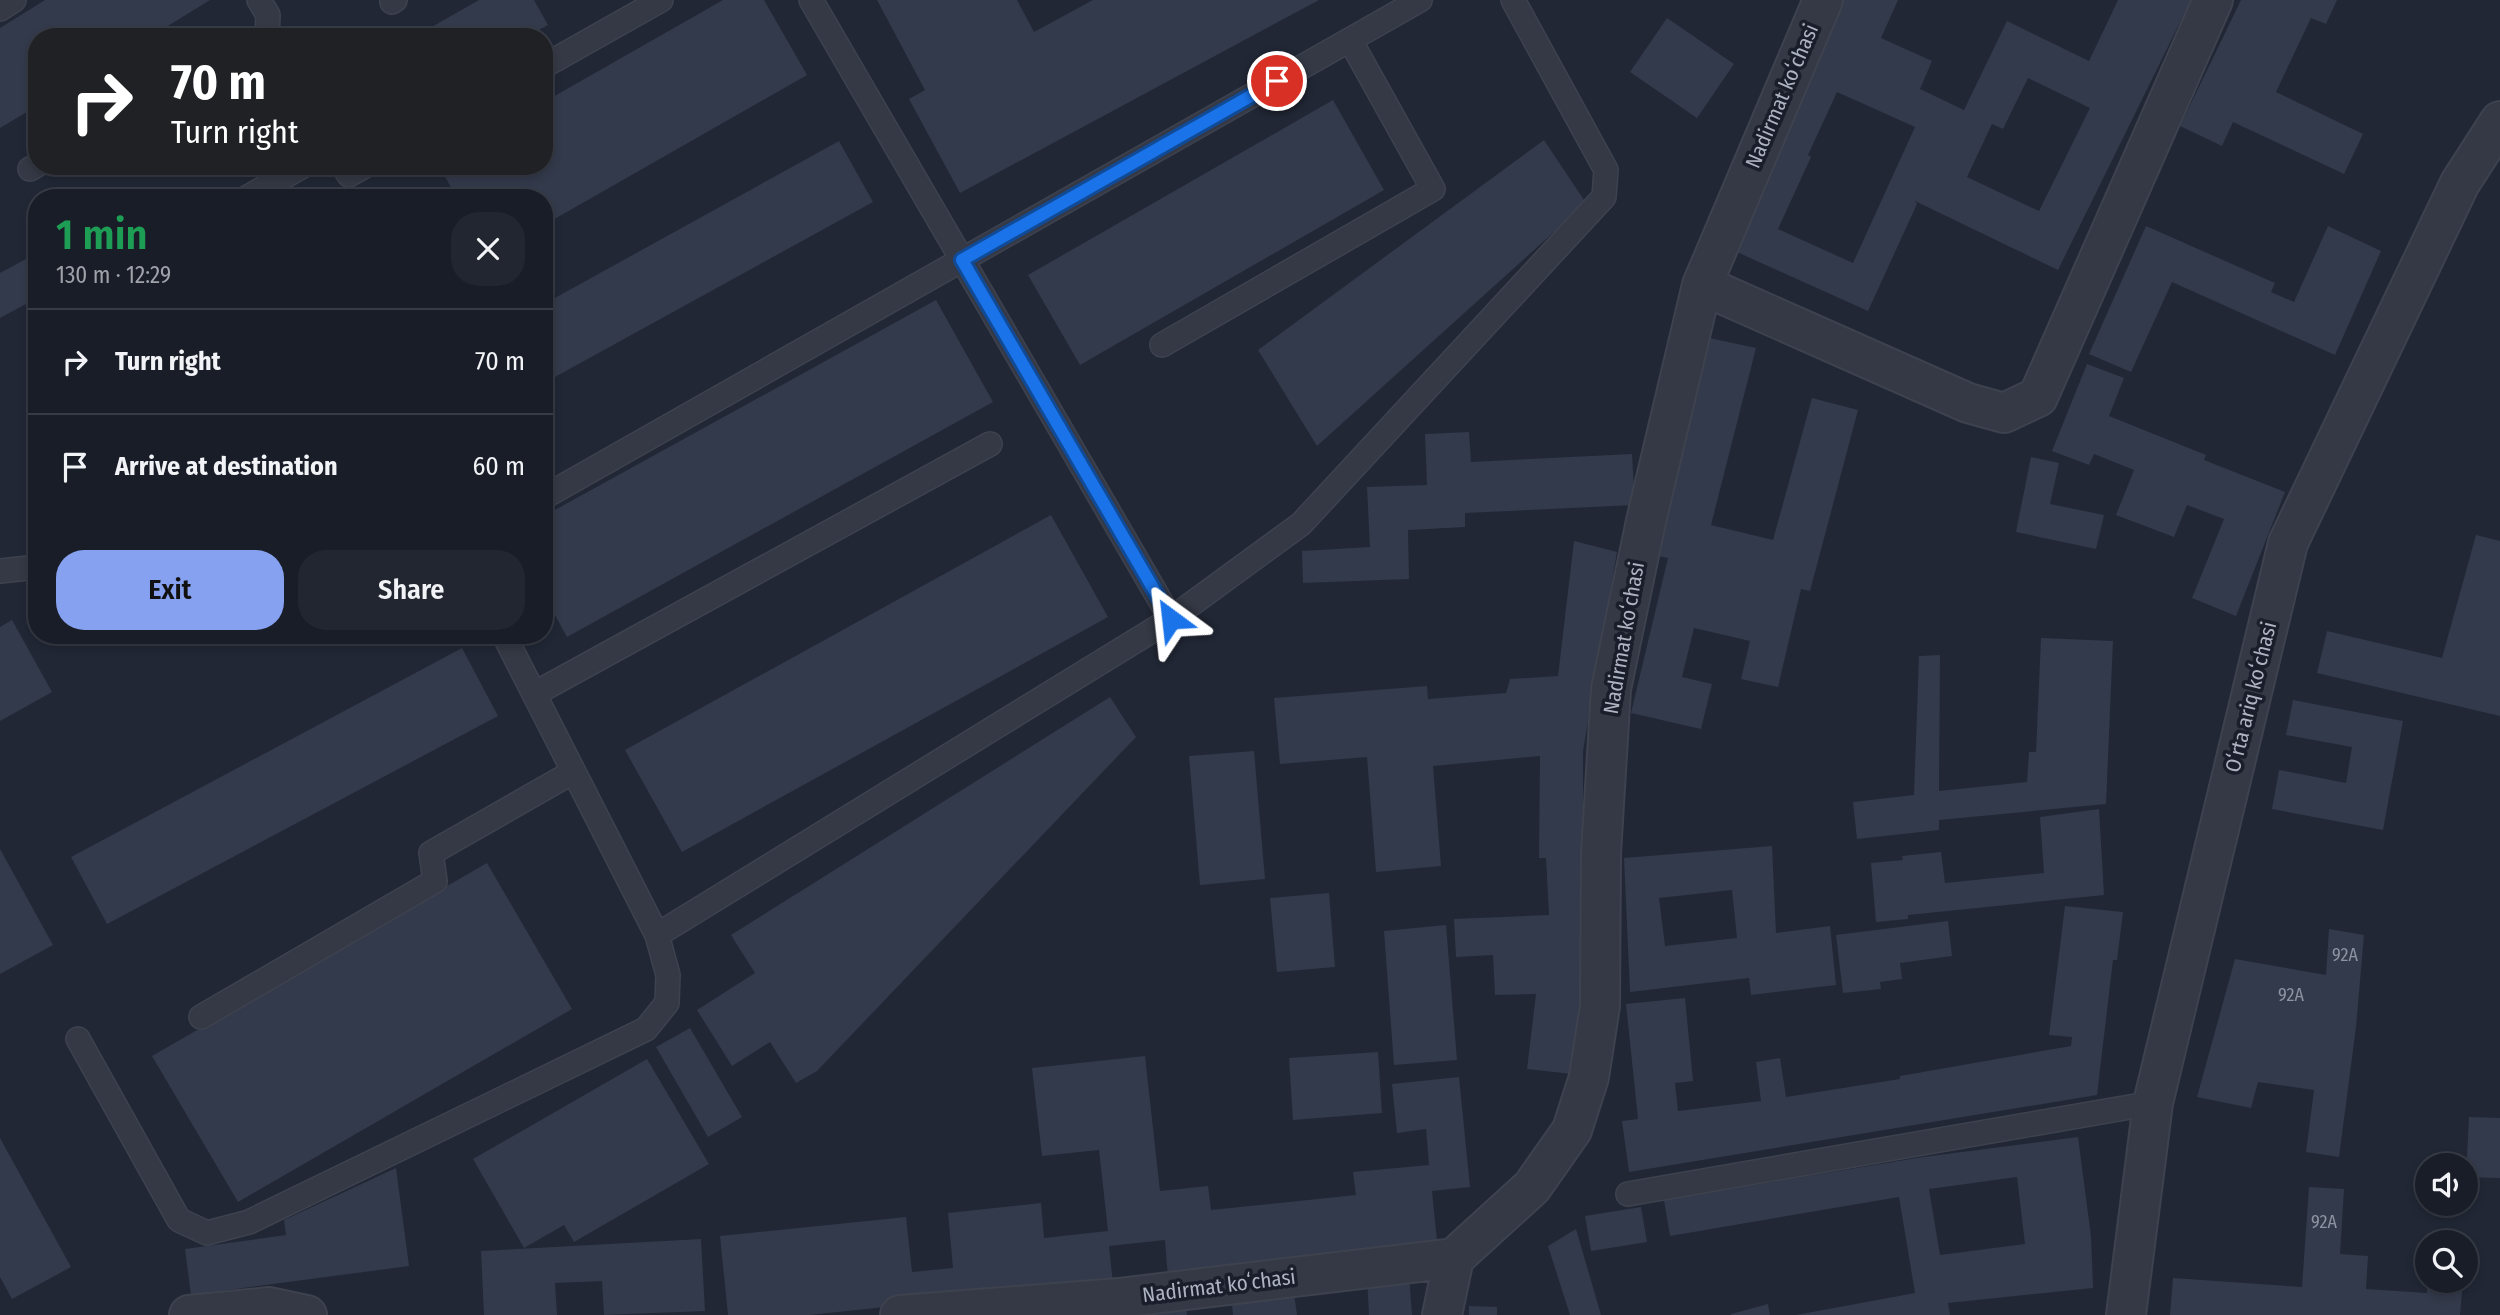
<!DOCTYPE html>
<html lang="en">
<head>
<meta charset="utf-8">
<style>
  :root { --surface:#191d28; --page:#222630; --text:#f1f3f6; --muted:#9fa2a8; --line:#373b45; --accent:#86a1ef }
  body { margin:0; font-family:"Fira Sans Condensed",sans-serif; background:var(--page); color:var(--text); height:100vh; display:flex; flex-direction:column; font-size:26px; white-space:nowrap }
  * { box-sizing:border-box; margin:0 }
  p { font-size:23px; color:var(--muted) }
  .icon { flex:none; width:38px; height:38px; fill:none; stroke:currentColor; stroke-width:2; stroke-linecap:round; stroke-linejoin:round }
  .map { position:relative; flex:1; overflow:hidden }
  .details { position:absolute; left:28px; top:189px; width:525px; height:455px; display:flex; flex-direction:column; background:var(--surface); border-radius:28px; box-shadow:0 4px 10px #0003,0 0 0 2px var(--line) }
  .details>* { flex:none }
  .top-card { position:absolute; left:28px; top:28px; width:525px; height:147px; border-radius:28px; box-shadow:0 4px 10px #0003,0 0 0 2px var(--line); background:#202124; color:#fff; overflow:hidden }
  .tools { position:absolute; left:2415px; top:1153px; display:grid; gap:14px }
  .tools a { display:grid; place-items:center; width:63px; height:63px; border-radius:50%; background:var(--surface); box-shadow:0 4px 10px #0003,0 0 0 2px var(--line); font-size:35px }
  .pin { position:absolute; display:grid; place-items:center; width:60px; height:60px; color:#fff; margin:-30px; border:4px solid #fff; border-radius:50%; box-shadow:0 2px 7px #0007 }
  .me { position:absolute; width:77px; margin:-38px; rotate:330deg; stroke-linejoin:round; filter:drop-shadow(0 0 5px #0008) }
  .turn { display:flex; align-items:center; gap:24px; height:147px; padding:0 28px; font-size:32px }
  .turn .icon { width:91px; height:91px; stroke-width:2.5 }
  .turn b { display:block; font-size:49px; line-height:60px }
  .round { display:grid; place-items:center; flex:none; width:74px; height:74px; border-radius:28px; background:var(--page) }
  .summary { display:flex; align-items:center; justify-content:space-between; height:119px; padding:0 28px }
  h1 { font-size:42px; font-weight:600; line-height:52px; color:#1e9e55 }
  .action { display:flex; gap:14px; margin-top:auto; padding:14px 28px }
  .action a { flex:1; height:80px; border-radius:28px; background:var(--accent); color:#111; font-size:28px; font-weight:600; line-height:80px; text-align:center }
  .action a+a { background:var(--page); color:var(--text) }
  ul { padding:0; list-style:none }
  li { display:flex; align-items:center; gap:21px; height:105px; padding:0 28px; border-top:2px solid var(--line) }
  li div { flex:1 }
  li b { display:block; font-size:26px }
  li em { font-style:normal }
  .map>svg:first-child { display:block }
  .building { fill:#333a4b; fill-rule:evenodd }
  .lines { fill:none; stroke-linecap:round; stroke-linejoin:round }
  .service-casing { stroke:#3e424f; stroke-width:26 }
  .minor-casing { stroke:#3e424f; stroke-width:42 }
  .service { stroke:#343945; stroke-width:23 }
  .minor { stroke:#343945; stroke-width:38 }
  .route-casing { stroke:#114b97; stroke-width:18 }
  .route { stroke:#1a73e8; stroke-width:12 }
  .labels { text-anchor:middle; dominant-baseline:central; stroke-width:7; stroke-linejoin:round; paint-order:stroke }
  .number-label { font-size:18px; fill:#8d93a2 }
  .street-label { font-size:21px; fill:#aeb3c2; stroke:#1a1e2a }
</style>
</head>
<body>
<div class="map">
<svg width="2500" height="1315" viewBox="0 0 2500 1315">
  <rect width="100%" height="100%" fill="#212735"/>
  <!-- building -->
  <path class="building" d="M 45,0 L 210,0 L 150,37 L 37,37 L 37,106 L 0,128 L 0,28 Z
    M 479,0 L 534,0 L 548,25 L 526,37 L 414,37 Z
    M 723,0 L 764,0 L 807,75 L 544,225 L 544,198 L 457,198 L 439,166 L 544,166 L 544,102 Z
    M 877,0 L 1017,0 L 1034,32 L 1093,0 L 1319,0 L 960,193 L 909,99 L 925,90 Z
    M 1839,0 L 1898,0 L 1881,38 L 1932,61 L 1920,89 L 1964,110 L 2007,21 L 2089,61 L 2118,0 L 2191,0 L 2058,270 L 1915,201 L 1917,204 L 1868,311 L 1728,248 ZM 2028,78 L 2090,108 L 2039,211 L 1967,177 L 1992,124 L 2003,129 ZM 1837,92 L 1915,127 L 1853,263 L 1778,229 L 1811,157 L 1808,155 Z
    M 2241,0 L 2337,0 L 2326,24 L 2311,18 L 2276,92 L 2363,134 L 2344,174 L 2233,122 L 2222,146 L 2180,126 Z
    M 1667,18 L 1734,64 L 1697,118 L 1630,72 Z
    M 1333,100 L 1384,190 L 1080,365 L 1028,275 Z
    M 1544,140 L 1586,203 L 1317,446 L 1258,350 Z
    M 839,141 L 873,202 L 544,383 L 544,304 Z
    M 2146,226 L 2275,283 L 2271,292 L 2294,302 L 2328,226 L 2381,251 L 2335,355 L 2172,282 L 2131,372 L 2089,354 Z
    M 37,253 L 37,298 L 0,318 L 0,273 Z
    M 936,300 L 993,402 L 567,637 L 544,595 L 544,516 Z
    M 1700,336 L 1756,348 L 1711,525 L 1773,540 L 1812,398 L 1858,410 L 1810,591 L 1801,589 L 1778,687 L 1741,679 L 1750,641 L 1694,628 L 1682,677 L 1712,684 L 1701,729 L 1631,713 L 1668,558 L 1653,555 Z
    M 2087,364 L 2124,378 L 2109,416 L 2206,455 L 2204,460 L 2285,492 L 2236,616 L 2192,598 L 2224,519 L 2187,505 L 2174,537 L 2116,515 L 2134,470 L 2094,454 L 2089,465 L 2052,451 Z
    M 1469,432 L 1471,462 L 1632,454 L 1635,505 L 1465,513 L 1465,527 L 1408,530 L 1409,579 L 1303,583 L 1302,551 L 1370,547 L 1367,487 L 1427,485 L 1425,434 Z
    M 2031,457 L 2059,463 L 2050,504 L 2104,515 L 2096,549 L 2016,532 Z
    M 1051,515 L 1108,617 L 682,852 L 625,750 Z
    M 2476,535 L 2500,541 L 2500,716 L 2317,673 L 2327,631 L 2442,658 Z
    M 1574,541 L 1617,552 L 1583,751 L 1583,858 L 1587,951 L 1572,1074 L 1527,1069 L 1536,994 L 1495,995 L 1493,955 L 1456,957 L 1454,919 L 1549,915 L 1546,858 L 1539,858 L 1540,756 L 1433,766 L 1441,866 L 1376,872 L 1367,757 L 1280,764 L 1274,698 L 1427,686 L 1428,699 L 1506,693 L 1510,679 L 1558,676 Z
    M 12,620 L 52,692 L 0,721 L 0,627 Z
    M 2041,638 L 2113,641 L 2106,804 L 1939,820 L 1939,830 L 1857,839 L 1853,802 L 1914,795 L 1919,656 L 1940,655 L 1939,791 L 2027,782 L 2029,752 L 2036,752 Z
    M 462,648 L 498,716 L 107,924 L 71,857 Z
    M 1110,697 L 1136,737 L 817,1071 L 796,1083 L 770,1042 L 732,1066 L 697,1010 L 755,973 L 731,935 Z
    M 2293,700 L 2403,721 L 2383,830 L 2272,809 L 2279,770 L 2346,783 L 2352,747 L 2286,735 Z
    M 1254,751 L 1265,879 L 1200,885 L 1189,756 Z
    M 2099,809 L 2104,895 L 1908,915 L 1908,919 L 1876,922 L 1871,863 L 1903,860 L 1902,856 L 1941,852 L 1945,883 L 2044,873 L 2040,817 Z
    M 1772,846 L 1776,933 L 1830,926 L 1836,985 L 1751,995 L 1749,978 L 1630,992 L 1624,858 ZM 1732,890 L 1737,938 L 1665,946 L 1659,898 Z
    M 0,849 L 53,945 L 0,974 Z
    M 487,863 L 572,1009 L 238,1202 L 152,1056 Z
    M 1329,893 L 1335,967 L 1277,972 L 1270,898 Z
    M 2065,906 L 2123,912 L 2117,960 L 2113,960 L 2097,1095 L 1629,1172 L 1622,1121 L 1638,1119 L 1626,1004 L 1685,998 L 1693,1081 L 1675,1083 L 1678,1111 L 1761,1101 L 1756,1062 L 1780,1058 L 1786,1097 L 1900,1079 L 1900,1076 L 2071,1046 L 2072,1037 L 2049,1035 Z
    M 1948,921 L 1952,956 L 1900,963 L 1902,979 L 1880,982 L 1881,989 L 1843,993 L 1836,935 Z
    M 1446,925 L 1457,1060 L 1394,1065 L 1384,931 Z
    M 2329,929 L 2364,935 L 2356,1027 L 2339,1157 L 2306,1152 L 2314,1090 L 2258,1082 L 2251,1108 L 2197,1097 L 2235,959 L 2326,975 Z
    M 690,1028 L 742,1117 L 708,1137 L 656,1047 Z
    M 1378,1052 L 1382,1113 L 1293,1120 L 1289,1058 Z
    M 1145,1056 L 1160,1191 L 1208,1186 L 1211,1210 L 1356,1195 L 1353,1172 L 1429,1165 L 1426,1129 L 1397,1133 L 1392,1084 L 1459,1077 L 1470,1187 L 1432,1191 L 1438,1251 L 1168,1278 L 1165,1240 L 1109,1246 L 1113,1283 L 809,1315 L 728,1315 L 720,1236 L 906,1217 L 912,1272 L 953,1268 L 948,1213 L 1041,1203 L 1044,1238 L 1108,1231 L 1099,1150 L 1042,1156 L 1032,1068 Z
    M 647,1059 L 709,1164 L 574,1242 L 564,1225 L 524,1248 L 473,1159 Z
    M 2469,1117 L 2500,1118 L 2500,1178 L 2466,1177 Z
    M 2078,1137 L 2091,1236 L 2093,1288 L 1948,1303 L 1950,1315 L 1796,1315 L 1915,1293 L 1899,1197 L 1670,1236 L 1664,1200 L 1923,1157 ZM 2017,1177 L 2025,1244 L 1940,1255 L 1929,1189 Z
    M 0,1138 L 71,1267 L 12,1299 L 0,1277 Z
    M 396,1168 L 409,1266 L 191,1295 L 185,1249 L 286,1235 L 284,1220 Z
    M 2309,1187 L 2344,1189 L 2340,1254 L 2368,1256 L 2366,1289 L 2427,1293 L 2427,1281 L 2463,1281 L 2460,1315 L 2170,1315 L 2173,1278 L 2302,1287 Z
    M 1641,1207 L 1647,1242 L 1591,1251 L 1585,1216 Z
    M 1576,1229 L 1601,1315 L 1570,1315 L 1548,1246 Z
    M 701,1239 L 705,1311 L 604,1315 L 602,1281 L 555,1283 L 557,1315 L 484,1315 L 481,1251 Z
    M 1409,1274 L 1412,1315 L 1369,1315 L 1367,1276 Z
    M 1293,1287 L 1297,1315 L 1233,1315 L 1231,1294 Z
    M 1768,1304 L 1770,1315 L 1731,1315 L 1731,1314 Z
    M 1186,1306 L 1187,1315 L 1119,1315 Z
    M 1469,1306 L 1497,1307 L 1497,1315 L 1469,1315 Z"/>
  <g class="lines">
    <!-- service casing -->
    <g class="service-casing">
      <path id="service" d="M 259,0 L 268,15 L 267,37
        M 811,0 L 1171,619
        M 392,2 L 395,0
        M 0,9 L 14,0
        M 544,66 L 661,0
        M 343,166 L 349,175 L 365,166
        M 30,169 L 37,165
        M 246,198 L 303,166
        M 1162,345 L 1433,189 L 1350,40
        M 544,497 L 1420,0
        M 0,571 L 37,567
        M 534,694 L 990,444
        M 657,935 L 1171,619 L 1301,524 L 1604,197 L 1606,170 L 1513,0
        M 201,1017 L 435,881 L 431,853 L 573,772
        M 78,1039 L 179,1220 L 207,1233 L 249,1222 L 646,1029 L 667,1003 L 668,975 L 657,935 L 504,635
        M 1628,1194 L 2153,1103"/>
    </g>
    <!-- minor casing -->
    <g class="minor-casing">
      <path id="minor" d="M 1702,285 L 1968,403 L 2004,413 L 2038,397 L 2213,0
        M 189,1315 L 269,1307 L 307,1315
        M 900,1315 L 1119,1298 L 1454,1258
        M 1442,1315 L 1454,1258 L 1532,1187 L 1572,1130 L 1589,1077 L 1600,1006 L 1601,853 L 1611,689 L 1646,521 L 1702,285 L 1823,0
        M 2126,1315 L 2153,1103 L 2288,543 L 2460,183 L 2500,121"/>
    </g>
    <!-- service -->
    <use href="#service" class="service"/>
    <!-- minor -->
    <use href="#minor" class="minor"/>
  </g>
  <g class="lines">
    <!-- route casing -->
    <g class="route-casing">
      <path id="route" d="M 1171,619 L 962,260 L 1277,81"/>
    </g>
    <!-- route -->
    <use href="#route" class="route"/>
  </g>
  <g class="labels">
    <!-- number labels -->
    <g class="number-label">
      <text x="2345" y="955">92А</text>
      <text x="2291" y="995">92А</text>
      <text x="2324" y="1222">92А</text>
    </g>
    <!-- street labels -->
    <g class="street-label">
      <text transform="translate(1782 96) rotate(-67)">Nadirmat koʻchasi</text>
      <text transform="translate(1624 638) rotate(-80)">Nadirmat koʻchasi</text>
      <text transform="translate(2251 697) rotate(-76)">Oʻrta ariq koʻchasi</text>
      <text transform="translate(1219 1286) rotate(-7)">Nadirmat koʻchasi</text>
    </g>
  </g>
</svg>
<div class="tools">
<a><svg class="icon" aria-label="sound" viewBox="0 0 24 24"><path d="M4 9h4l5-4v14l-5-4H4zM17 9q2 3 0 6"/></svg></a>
<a><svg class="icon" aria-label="search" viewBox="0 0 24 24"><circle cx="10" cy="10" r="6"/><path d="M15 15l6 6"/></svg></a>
</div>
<div class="pin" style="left:1277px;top:81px;background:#d93025"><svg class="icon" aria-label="arrive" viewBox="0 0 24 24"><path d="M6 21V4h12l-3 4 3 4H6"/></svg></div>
<svg class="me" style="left:1171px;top:619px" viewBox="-20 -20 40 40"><path d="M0-17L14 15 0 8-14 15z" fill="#1a73e8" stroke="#fff" stroke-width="4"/></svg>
<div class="top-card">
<div class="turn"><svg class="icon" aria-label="right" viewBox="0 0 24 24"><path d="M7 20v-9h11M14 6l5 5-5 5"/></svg><div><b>70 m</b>Turn right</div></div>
</div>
<section class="details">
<div class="summary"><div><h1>1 min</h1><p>130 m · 12:29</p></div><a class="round"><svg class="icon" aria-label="close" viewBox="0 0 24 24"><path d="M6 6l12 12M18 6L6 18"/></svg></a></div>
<ul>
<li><svg class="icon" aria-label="right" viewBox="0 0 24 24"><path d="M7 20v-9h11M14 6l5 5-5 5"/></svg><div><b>Turn right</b></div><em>70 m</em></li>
<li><svg class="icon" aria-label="arrive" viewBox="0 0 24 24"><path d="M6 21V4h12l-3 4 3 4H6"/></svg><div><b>Arrive at destination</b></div><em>60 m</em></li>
</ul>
<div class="action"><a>Exit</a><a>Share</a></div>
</section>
</div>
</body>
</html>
